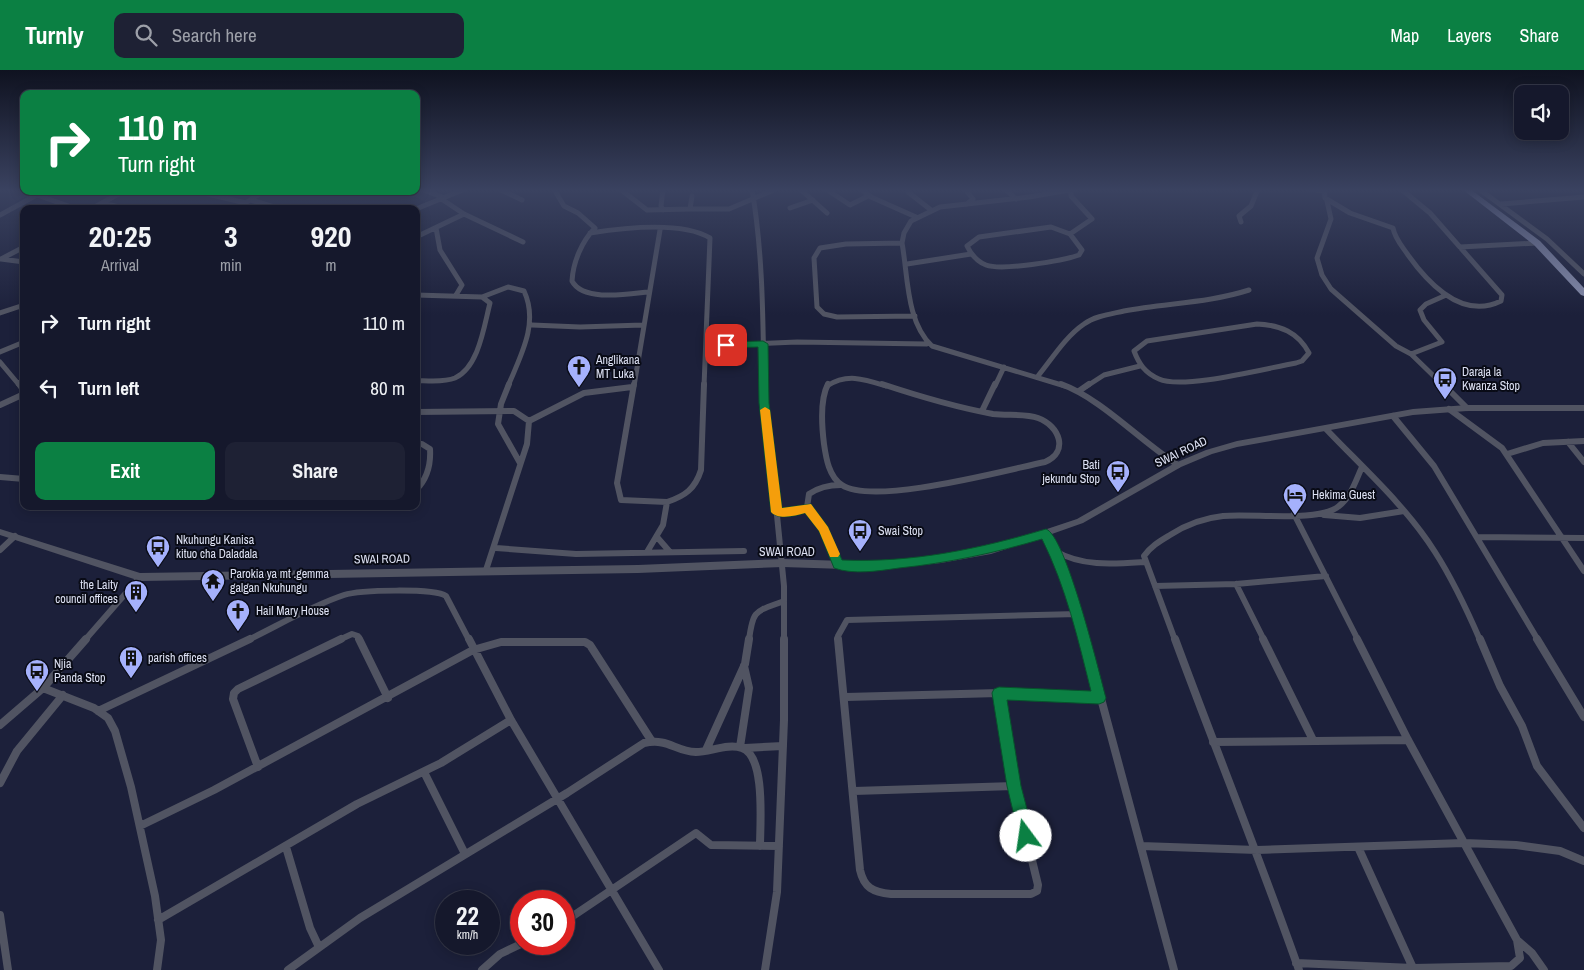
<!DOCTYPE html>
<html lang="en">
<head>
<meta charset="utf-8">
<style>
  :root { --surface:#15182c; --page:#1e2134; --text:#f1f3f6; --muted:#9da0a9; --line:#343748; --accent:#0b8043 }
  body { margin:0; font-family:"Archivo Narrow",sans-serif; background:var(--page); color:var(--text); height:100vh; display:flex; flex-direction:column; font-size:19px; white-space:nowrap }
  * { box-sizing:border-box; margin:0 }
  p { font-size:16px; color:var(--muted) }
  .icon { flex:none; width:28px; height:28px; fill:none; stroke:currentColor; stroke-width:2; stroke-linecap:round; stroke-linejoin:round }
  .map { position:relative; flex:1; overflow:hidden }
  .drawer { position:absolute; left:20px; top:135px; width:400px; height:305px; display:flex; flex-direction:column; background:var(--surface); border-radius:10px; box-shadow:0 2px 12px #0003,0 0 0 1px var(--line) }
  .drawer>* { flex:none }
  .guide { position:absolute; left:20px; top:20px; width:400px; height:105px; border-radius:10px; box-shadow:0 2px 12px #0003,0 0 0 1px var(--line); background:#0b8043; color:#fff; overflow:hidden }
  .tools { position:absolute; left:1514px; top:15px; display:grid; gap:10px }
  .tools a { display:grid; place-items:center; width:55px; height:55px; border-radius:10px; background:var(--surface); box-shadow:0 2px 12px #0003,0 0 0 1px var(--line); font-size:25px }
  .speed { position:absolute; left:435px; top:820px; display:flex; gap:10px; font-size:25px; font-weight:700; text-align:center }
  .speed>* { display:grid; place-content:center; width:65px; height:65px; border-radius:50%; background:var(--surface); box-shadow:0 2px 12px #0003,0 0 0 1px var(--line); line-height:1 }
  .speed small { font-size:12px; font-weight:400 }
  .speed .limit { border:8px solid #d22; background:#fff; color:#111 }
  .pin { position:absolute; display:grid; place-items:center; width:42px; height:42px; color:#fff; margin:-21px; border-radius:10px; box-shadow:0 2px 8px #0006 }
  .me { position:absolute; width:55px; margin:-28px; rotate:346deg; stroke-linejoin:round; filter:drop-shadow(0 0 4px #0008) }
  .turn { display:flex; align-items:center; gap:18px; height:105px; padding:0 15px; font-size:22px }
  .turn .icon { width:65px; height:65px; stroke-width:2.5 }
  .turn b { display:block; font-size:35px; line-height:42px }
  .eta { display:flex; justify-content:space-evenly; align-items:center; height:85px; text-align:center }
  .eta b { font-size:30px; font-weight:700; line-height:35px }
  .action { display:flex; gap:10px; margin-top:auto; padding:10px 15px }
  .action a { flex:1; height:58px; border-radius:10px; background:var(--accent); color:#fff; font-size:20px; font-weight:700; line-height:58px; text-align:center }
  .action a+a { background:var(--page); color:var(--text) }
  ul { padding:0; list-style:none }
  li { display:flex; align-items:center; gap:15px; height:65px; padding:0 15px }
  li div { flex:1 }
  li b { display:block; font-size:19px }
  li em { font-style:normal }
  header { display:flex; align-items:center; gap:30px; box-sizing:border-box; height:70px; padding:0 25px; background:var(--accent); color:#fff }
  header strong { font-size:24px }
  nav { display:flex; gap:28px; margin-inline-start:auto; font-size:18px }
  .search { width:350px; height:45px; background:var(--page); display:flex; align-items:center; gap:12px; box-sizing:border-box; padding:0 18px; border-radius:10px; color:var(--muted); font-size:19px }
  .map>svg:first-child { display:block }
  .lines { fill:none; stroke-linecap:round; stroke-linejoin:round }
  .minor-far2 { stroke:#515462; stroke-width:5 }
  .minor-far1 { stroke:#515462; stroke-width:6 }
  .minor { stroke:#515462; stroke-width:8 }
  .tertiary { fill:#515462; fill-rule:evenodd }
  .trunk { fill:#898fae; fill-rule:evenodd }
  .route { fill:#0b8043; stroke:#07532c }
  .slow { fill:#f59e0b }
  .labels { text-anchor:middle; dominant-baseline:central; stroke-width:4; stroke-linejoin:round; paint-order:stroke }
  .poi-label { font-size:12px; fill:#dde1f3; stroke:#090b16; text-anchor:start }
  .street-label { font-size:12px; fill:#dde1f3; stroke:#090b16 }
</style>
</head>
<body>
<header>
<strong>Turnly</strong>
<div class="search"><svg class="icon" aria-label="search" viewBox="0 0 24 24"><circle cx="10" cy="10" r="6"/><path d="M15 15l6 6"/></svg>Search here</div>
<nav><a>Map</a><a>Layers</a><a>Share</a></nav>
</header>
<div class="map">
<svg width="1584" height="900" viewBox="0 0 1584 900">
  <rect width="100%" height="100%" fill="#1c203a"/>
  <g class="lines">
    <!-- minor-far2 -->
    <path class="minor-far2" d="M 421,119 L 442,127
      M 499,119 L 522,130
      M 554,119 L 564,136 L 578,143 L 595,158 C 582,171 573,192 572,211 C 583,232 628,224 648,222
      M 620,119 L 647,140 L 690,139 L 692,126
      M 663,119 L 661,136 L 663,140
      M 752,119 C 763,184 763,250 764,316
      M 800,119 L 827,143
      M 826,119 L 850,135 L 868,126
      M 861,119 L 871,127 L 916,147
      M 965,119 L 973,129 L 967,134
      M 1005,119 L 1016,129
      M 1309,119 L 1324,121
      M 1324,119 L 1325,128 L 1350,143 L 1393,158 C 1395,169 1402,176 1408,185 C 1428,213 1462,250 1501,231 L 1502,225 L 1430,143 L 1401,119
      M 1479,119 L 1547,169 L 1584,204
      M 195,121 L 246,133
      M 908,122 L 931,140
      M 37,125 L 77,139
      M 440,128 L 464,144 L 523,172
      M 251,130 L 274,137 L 292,139
      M 1327,131 L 1331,149 L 1317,188 L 1322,205 L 1331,219 L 1396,276 L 1411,284
      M 102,133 L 128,139
      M 1501,134 L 1584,127
      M 790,138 L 813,130
      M 91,139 L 124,121
      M 236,139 L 264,121
      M 416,139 L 465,119
      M 690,139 L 729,139 L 776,119
      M 0,145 L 44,121
      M 1241,152 L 1239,146 L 1251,136 L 1258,119
      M 1051,157 L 1070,164 L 1082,180 L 1079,185 C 1062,191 1002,201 986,195 C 978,192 971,184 967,176 L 979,167 Z
      M 436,158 L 440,180 L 462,215 L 456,225
      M 590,163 C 622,158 682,151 710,168 L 704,316
      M 1070,164 L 1092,149 L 1071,126 L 1071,119
      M 416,167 L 464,144
      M 902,173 L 846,174 L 820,178 L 814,188 L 817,237 L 824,244 L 837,247 L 915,246
      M 1460,177 L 1537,173
      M 1,189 L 24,177
      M 1,189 L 24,192
      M 907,194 L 971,184
      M 416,225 L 482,227 L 490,233 C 484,256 479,297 455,308 C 443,313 428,310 416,311
      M 482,227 L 508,217 L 524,221 C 539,253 521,285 508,316
      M 0,243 L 24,235
      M 1257,254 C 1280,255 1298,262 1309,283 L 1302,291 L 1296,293 C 1267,298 1183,320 1159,309 C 1145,303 1139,294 1134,281 L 1147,271 Z
      M 532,255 L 580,257 L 643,255
      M 707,276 L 797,272 L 927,274
      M 0,282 L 24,272
      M 0,292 L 20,316
      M 1038,306 C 1052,289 1065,267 1084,254 C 1095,246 1111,244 1124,241 C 1165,233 1209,233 1249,220
      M 18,314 L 24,309
      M 634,316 L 660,160
      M 827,316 C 847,303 864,309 886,316
      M 995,316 L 1004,297
      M 1065,316 L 932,276 C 906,252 908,205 902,173 L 904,163 L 911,151 L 940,137 L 1029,127 L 1075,119
      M 1087,316 L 1104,305 L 1140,296
      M 1444,316 L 1411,284 L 1442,272 L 1424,250 L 1420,240 L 1426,234 L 1444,226"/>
    <!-- minor-far1 -->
    <path class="minor-far1" d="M 19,314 L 24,321
      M 509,314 L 501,334 L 498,354 L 520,393
      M 634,314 L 617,413 L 621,430 L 667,432
      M 764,314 L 784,516 L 784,570
      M 828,314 C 820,329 822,358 824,374 C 826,388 829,407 842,415 C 874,436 1006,400 1045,392 C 1069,382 1060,356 1038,348 C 1025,343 1007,346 993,344 C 955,337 918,326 882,314
      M 1061,314 C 1102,329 1140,371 1178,395
      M 1443,314 L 1467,338
      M 1079,321 L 1089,314
      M 0,335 L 24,324
      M 1449,339 L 1502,378 L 1584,501
      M 982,341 L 995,314
      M 416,342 L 514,341 L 529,351 L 527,374 L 486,500
      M 1393,346 L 1434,396 L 1538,570
      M 529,351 L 584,323 L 632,317
      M 1326,359 C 1363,398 1406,436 1435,482 C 1453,510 1467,540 1480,570
      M 1568,372 L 1584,392
      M 416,374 L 422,374 L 430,379 C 431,395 427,409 416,420
      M 1507,384 L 1543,373 L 1584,371
      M 0,407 L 24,409
      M 777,442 L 794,442 L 807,437
      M 1294,444 L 1358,570
      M 1324,445 L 1360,448 L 1404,441
      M 1046,463 L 1059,490 L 1085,570
      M 657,467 L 670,482
      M 1477,467 L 1584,468
      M 496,478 L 576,484 L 744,481
      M 0,480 L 15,466
      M 1055,481 C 1083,497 1114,494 1145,492
      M 647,482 L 663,455 L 667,432 C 685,426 695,419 701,400 L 704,314
      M 838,495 L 824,460 L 807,437 L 809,424 C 819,417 829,415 841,415
      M 1236,514 L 1264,570
      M 1155,516 L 1236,514 L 1326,506
      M 85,570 L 140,507
      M 248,570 C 279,555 311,536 344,525 C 359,520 434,518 446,526 L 469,570
      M 339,570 L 352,564 L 358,566 L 360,570
      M 749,570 C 753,539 755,542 784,531
      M 838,570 L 838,566 L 847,550 L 1078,544
      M 1175,570 L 1144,486 C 1151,476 1160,471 1170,465 C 1187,454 1204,448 1223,446 C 1252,443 1319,453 1339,436 C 1351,427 1356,410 1362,397"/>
    <!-- minor -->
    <path class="minor" d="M 359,569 L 388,628
      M 469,569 L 511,650 L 659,900
      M 838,569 L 860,800 C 864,818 873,822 891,824 L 1031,824 L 1037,821 L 1038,815 L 1014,716 L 999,623
      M 1085,569 L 1174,900
      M 1175,569 C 1216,680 1260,789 1299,900
      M 1263,569 L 1313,670
      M 1480,569 L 1500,616 L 1522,656 L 1537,696 L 1584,758
      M 1537,569 L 1584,647
      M 43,618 L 94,638 L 108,648 L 115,661 L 131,717 L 155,826 L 161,870 L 157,900
      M 846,627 L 999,623 L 1099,628
      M 98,641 L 250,569
      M 0,655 L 43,618 L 86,569
      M 1213,672 L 1408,670
      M 740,677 L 749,618 L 744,596
      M 745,678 L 783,676
      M 706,680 L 745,594 L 749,569
      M 258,697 L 233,629 L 234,623 L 238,619 L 341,569
      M 424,702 L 465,784
      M 0,713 L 17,681 L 63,625
      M 854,721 L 1014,716
      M 140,756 L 214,720 L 473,580 L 501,572 L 585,572 L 590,575 L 651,670
      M 1141,776 L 1257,780 L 1464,773 L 1516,775 L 1560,781 L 1584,791
      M 286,777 L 310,858 L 318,875
      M 1358,777 L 1413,898
      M 0,845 L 8,900
      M 158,850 L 357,734 L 441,693 L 511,650
      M 564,852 L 696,763 L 711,775 L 779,776
      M 1517,870 L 1532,883 L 1544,900
      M 1296,893 L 1413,898 L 1511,896 L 1520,888 L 1517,870 L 1408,670 L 1357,569
      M 288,900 L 360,848 L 567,723 L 644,673 C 669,668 674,681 696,682 C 710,682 728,673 742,678 C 766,686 760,755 760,776
      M 482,900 L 500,884 L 521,874
      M 765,900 L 777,822 L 784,650 L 784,569"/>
    <!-- tertiary -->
    <path class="tertiary" d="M 1467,335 L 1584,335 L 1584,341 L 1467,341 L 1413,345 L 1237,377 L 1212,384 L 1181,397 L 1083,453 L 1049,465 L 991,484 L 941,493 L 875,500 L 783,497 L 638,503 L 140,511 L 0,465 L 0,459 L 140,503 L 638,495 L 783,489 L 875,492 L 941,485 L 991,476 L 1044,460 L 1077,449 L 1175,393 L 1206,380 L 1237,371 L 1413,339 Z"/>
    <!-- trunk -->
    <path class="trunk" d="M 1462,119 L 1470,119 L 1540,171 L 1584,218 L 1584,226 L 1581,225 L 1534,175 Z"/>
  </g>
  <!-- sky -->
  <linearGradient id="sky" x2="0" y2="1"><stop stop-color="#0f1220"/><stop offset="0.49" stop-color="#3a4260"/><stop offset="1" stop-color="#3a4260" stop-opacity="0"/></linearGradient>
  <rect width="1584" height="245" fill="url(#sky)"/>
  <!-- route -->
  <path class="route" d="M 763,271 L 768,274 L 769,333 L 782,438 L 811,434 L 828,457 L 842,490 C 912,493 979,479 1046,459 C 1066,466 1099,602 1106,628 L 1104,632 L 1099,634 L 1007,630 L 1021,716 L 1034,766 L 1031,771 L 1026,773 L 1021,771 L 1019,766 L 1007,716 L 992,623 L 994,619 L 999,617 L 1091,621 C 1078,569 1066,517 1042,469 C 995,483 948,493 899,498 C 879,501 853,505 834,498 L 819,461 L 805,443 C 795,446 778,450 771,442 L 759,333 L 758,277 L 726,278 L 721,275 L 726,272 Z"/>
  <!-- slow -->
  <path class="slow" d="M 765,337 L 770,340 L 782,438 L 811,434 L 828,457 L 840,484 L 838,487 L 830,487 L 819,461 L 805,443 C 795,446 778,450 771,442 L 760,340 Z"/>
  <!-- icons -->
  <defs>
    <g id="church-pin" transform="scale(1.25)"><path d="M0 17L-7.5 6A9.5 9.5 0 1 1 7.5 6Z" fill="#a5b1fc" stroke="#090b16"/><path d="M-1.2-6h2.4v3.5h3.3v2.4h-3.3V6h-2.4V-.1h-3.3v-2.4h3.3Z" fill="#111"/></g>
    <g id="bus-pin" transform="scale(1.25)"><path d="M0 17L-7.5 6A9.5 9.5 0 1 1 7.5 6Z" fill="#a5b1fc" stroke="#090b16"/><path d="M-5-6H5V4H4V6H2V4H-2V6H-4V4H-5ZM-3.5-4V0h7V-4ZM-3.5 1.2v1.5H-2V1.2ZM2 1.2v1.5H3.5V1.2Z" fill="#111"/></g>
    <g id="hotel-pin" transform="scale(1.25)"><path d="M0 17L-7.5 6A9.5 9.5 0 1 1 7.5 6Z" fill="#a5b1fc" stroke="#090b16"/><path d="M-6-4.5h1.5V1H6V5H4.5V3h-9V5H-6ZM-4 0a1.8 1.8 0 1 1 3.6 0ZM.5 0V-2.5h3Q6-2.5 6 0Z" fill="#111"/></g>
    <g id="temple-pin" transform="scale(1.25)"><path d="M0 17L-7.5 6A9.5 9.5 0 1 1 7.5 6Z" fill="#a5b1fc" stroke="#090b16"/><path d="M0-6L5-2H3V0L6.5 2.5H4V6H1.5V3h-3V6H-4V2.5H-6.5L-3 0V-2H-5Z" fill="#111"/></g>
    <g id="building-pin" transform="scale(1.25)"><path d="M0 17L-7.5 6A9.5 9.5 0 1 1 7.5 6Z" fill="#a5b1fc" stroke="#090b16"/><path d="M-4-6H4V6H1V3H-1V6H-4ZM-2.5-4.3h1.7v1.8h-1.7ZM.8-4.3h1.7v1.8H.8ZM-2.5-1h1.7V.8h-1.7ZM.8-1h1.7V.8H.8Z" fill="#111"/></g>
  </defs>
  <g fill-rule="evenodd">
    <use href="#church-pin" x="579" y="297"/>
    <use href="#bus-pin" x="1445" y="309"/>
    <use href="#bus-pin" x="1118" y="402"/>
    <use href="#hotel-pin" x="1295" y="425"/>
    <use href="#bus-pin" x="860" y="461"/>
    <use href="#bus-pin" x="158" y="477"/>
    <use href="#temple-pin" x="213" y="511"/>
    <use href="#building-pin" x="136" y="522"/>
    <use href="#church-pin" x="238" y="541"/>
    <use href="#building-pin" x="131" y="588"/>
    <use href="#bus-pin" x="37" y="601"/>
  </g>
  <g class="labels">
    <!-- poi labels -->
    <g class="poi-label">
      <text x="596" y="290">Anglikana<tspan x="596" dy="14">MT Luka</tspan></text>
      <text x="1462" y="302">Daraja la<tspan x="1462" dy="14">Kwanza Stop</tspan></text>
      <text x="1100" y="395" text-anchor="end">Bati<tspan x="1100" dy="14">jekundu Stop</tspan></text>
      <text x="1312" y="425">Hekima Guest</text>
      <text x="878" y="461">Swai Stop</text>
      <text x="176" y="470">Nkuhungu Kanisa<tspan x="176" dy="14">kituo cha Daladala</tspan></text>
      <text x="230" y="504">Parokia ya mt .gemma<tspan x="230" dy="14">galgan Nkuhungu</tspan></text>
      <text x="118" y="515" text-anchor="end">the Laity<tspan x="118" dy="14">council offices</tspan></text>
      <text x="256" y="541">Hail Mary House</text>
      <text x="148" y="588">parish offices</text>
      <text x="54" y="594">Njia<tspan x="54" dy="14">Panda Stop</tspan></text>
    </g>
    <!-- street labels -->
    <g class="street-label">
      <text transform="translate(1181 382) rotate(-25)">SWAI ROAD</text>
      <text x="787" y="482">SWAI ROAD</text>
      <text transform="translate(382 489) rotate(-1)">SWAI ROAD</text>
    </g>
  </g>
</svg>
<div class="tools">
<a><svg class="icon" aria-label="sound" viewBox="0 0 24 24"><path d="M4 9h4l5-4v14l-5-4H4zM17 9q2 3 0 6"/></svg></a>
</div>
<div class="speed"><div>22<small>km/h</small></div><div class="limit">30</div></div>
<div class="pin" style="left:726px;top:275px;background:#d93025"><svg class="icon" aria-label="arrive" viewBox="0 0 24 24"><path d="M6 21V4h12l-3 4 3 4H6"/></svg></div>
<svg class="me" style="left:1026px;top:766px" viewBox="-20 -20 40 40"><circle r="19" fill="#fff"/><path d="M0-13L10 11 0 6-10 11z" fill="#0b8043"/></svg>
<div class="guide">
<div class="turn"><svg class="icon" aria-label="right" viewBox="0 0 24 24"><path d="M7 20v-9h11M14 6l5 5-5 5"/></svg><div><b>110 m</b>Turn right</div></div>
</div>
<section class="drawer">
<div class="eta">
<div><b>20:25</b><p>Arrival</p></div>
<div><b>3</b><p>min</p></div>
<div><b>920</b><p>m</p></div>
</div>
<ul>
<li><svg class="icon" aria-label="right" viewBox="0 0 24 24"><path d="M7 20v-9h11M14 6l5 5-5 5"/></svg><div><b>Turn right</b></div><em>110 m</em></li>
<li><svg class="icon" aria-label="left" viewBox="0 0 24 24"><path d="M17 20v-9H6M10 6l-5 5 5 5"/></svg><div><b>Turn left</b></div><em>80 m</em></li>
</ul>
<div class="action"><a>Exit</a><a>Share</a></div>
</section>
</div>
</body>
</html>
